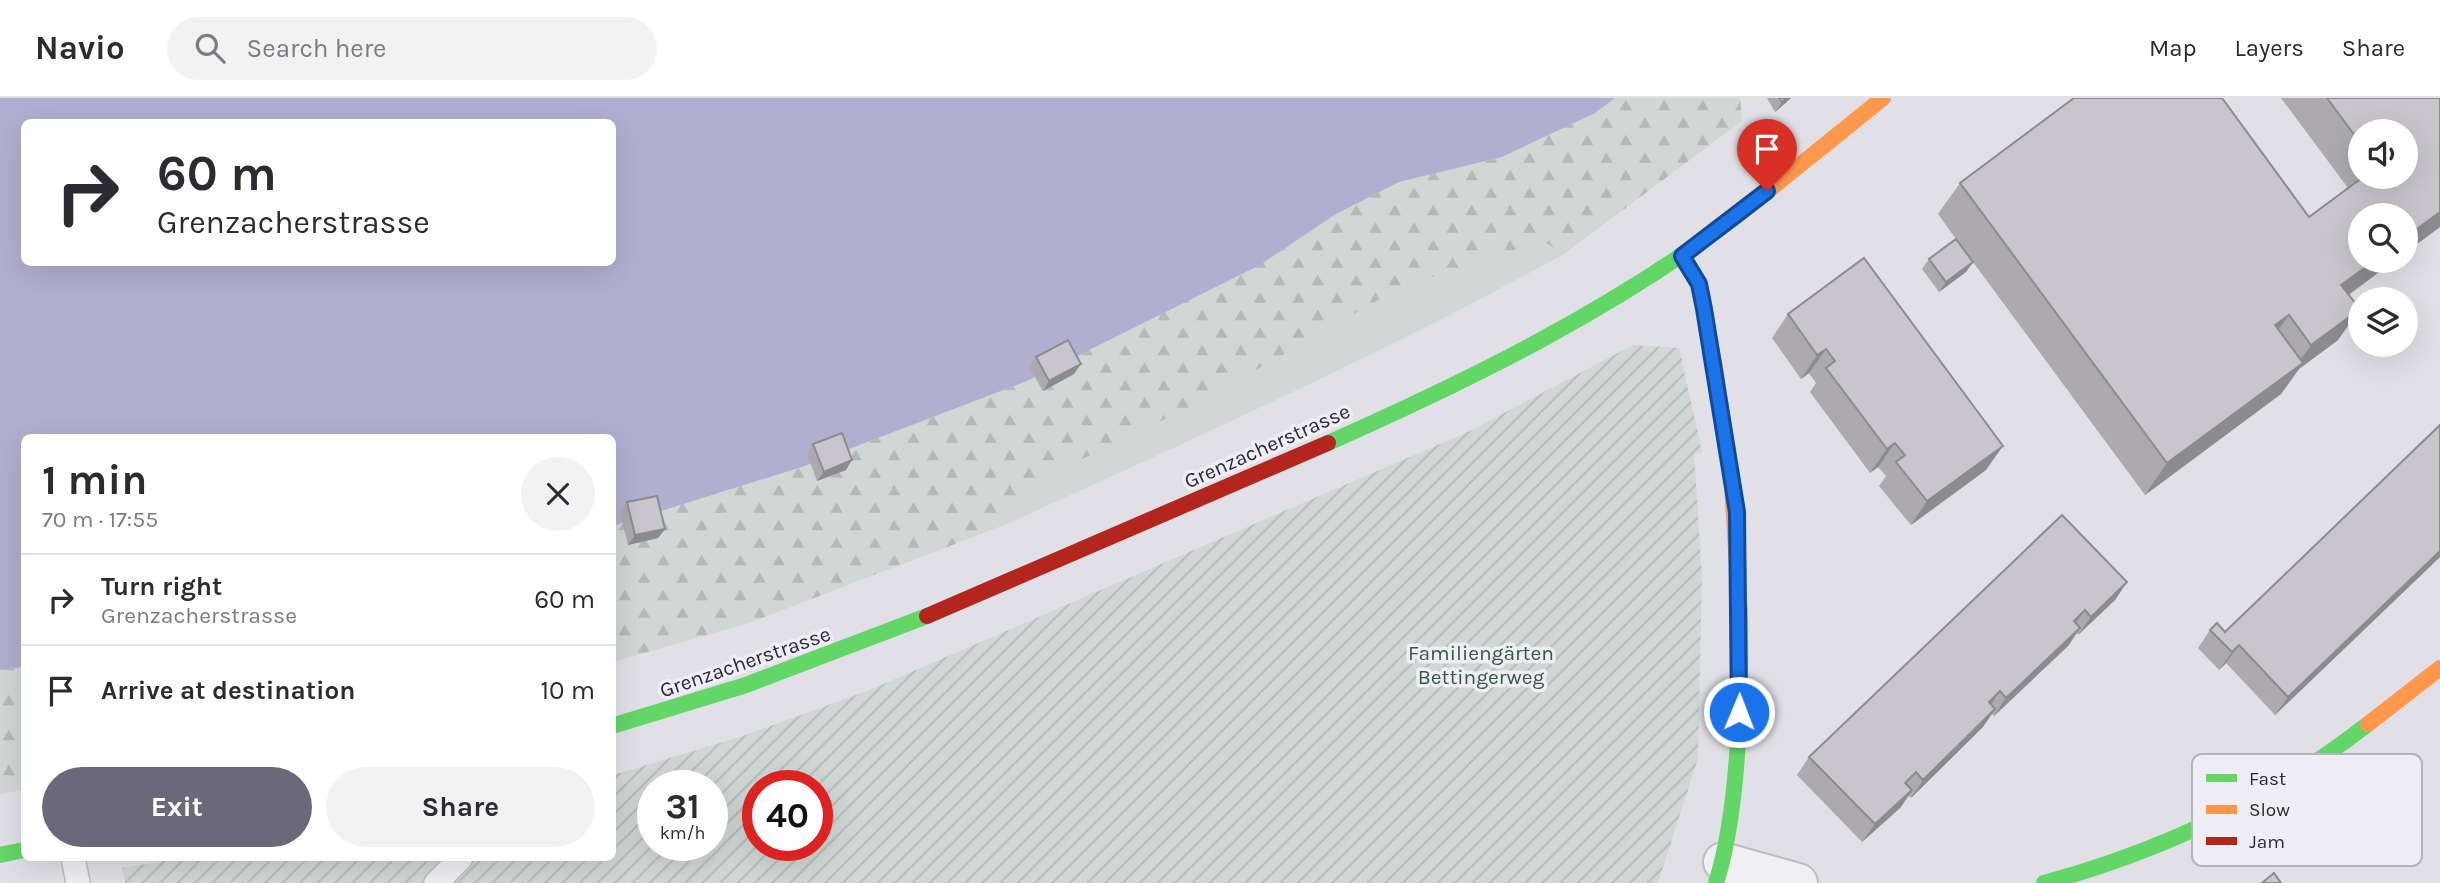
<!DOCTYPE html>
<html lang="en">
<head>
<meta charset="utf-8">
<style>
  :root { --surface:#fff; --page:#f2f2f3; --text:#2b2b33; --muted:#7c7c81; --line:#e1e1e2; --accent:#6b6879 }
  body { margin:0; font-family:Karla,sans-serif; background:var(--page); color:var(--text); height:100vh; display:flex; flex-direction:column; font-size:26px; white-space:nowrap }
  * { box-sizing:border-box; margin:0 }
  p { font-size:23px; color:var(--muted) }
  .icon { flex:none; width:38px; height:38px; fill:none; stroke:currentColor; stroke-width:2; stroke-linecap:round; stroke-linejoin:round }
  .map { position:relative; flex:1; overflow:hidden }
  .drawer { position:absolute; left:21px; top:336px; width:595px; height:427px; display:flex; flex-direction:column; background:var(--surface); border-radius:10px; box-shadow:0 7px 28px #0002 }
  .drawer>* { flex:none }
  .guide { position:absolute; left:21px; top:21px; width:595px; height:147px; border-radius:10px; box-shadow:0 7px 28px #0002; background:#fff; color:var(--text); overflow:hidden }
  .tools { position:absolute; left:2348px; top:21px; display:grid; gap:14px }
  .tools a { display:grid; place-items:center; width:70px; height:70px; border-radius:50%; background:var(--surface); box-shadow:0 7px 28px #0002; font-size:35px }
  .speed { position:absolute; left:637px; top:672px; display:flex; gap:14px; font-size:35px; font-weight:700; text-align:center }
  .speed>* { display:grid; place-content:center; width:91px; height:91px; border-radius:50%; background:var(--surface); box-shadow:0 7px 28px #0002; line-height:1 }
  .speed small { font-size:18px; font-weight:400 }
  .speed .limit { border:10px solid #d22; background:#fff; color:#111 }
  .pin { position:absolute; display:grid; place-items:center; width:60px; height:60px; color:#fff; margin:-72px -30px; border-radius:50% 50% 50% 0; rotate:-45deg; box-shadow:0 0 7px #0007 }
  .pin .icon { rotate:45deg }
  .me { position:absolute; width:77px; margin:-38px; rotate:1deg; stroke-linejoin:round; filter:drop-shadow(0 0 5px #0008) }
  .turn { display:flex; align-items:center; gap:24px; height:147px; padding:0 21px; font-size:32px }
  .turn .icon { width:91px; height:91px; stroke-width:2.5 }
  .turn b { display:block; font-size:49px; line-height:60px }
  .round { display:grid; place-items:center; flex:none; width:74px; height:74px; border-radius:37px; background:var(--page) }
  .overview { display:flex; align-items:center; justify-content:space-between; height:119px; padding:0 21px }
  h1 { font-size:42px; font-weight:700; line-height:52px }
  .button { display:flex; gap:14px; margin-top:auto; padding:14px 21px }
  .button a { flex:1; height:80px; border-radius:42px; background:var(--accent); color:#fff; font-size:28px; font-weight:700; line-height:80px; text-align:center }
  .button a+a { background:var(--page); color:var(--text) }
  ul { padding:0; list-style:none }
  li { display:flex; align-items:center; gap:21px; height:91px; padding:0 21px; border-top:2px solid var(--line) }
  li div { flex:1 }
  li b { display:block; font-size:26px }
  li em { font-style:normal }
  header { display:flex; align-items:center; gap:42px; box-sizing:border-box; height:98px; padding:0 35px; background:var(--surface); border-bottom:2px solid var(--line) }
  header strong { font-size:33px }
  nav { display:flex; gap:38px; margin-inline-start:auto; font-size:24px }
  .search { width:490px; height:63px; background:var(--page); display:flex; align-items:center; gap:18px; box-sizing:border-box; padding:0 24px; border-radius:38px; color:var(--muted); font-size:26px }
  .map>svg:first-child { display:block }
  .forest { fill:url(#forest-firs) }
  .park { fill:#cfd8d4 }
  .garden { fill:url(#garden-furrows); fill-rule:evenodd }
  .water { fill:#b1afd0; fill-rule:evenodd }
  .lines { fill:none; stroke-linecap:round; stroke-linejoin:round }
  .lane-casing { stroke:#bcbcc2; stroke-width:26 }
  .street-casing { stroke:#bcbcc2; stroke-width:42 }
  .lane { stroke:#f0f0f2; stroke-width:23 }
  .street { stroke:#f0f0f2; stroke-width:38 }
  .fast { stroke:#63d668; stroke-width:16 }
  .slow { stroke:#ff974d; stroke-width:16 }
  .jam { stroke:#b3261e; stroke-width:16 }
  .wall { fill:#acaaaf; fill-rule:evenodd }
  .shaded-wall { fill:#8c8b8f }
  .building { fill:#c8c6cc; stroke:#8c8b8f; stroke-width:2 }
  .route-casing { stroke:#114b97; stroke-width:18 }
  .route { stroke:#1a73e8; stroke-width:12 }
  .labels { text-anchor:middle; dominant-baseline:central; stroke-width:7; stroke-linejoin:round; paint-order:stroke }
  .street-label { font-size:21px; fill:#2c283e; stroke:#efeef5 }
  .park-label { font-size:21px; fill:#365943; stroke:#efeef5 }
  .key { fill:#efeef5; stroke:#b4b3be; stroke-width:2 }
  .key-label { font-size:19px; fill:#2c283e }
</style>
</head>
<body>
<header>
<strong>Navio</strong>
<div class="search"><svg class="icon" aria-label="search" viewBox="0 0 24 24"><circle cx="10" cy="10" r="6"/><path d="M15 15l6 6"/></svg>Search here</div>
<nav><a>Map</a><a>Layers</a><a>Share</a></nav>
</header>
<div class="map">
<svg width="2440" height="785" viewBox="0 0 2440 785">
  <defs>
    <pattern id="forest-firs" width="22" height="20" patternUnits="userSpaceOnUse" patternTransform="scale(1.75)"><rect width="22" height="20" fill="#cfd8d4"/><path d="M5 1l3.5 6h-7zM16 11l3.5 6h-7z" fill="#b2b9b7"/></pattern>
    <pattern id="garden-furrows" width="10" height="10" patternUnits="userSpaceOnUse" patternTransform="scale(1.75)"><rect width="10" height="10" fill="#cfd8d4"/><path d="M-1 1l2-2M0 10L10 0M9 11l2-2" fill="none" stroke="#b2b9b7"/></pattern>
  </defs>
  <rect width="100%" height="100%" fill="#e1e0e6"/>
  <!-- forest -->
  <path class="forest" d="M 1615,0 L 1740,0 L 1742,23 L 1564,156 L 1542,143 L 1018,392 L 1007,426 L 749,525 L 613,564 L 613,428 L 802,369 L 1027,283 L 1259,167 L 1336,116 L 1399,84 L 1502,59 L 1595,15 Z
    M 24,569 L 24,692 L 0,696 L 0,572 Z"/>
  <!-- park -->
  <path class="park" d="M 1542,143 L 1564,156 C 1383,256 1195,340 1007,426 L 1018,392 L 1202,303 L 1399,190 Z"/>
  <!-- garden -->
  <path class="garden" d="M 1633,247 L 1679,250 L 1702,354 L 1694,356 L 1702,478 L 1698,660 L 1658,785 L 125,785 L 122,770 L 179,760 L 612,760 L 613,677 L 740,639 L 867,593 L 1470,333 ZM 653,688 L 712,688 L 712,747 L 653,747 ZM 758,688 L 817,688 L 817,747 L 758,747 Z"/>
  <!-- water -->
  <path class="water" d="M 0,0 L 1615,0 L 1595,15 L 1502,59 L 1399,84 L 1336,116 L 1260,167 L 1027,283 L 802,369 L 613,428 L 612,340 L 24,340 L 24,569 L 0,572 ZM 24,24 L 612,24 L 612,164 L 24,164 Z"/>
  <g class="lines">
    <!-- lane casing -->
    <g class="lane-casing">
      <path id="lane" d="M 73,760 L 78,785
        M 436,785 L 461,760"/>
    </g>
    <!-- street casing -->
    <g class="street-casing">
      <path id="street" d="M 1723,764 L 1798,785"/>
    </g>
    <!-- lane -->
    <use href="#lane" class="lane"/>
    <!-- street -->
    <use href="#street" class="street"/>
    <!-- fast -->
    <path class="fast" d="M 1328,345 C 1472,281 1612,212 1738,117
      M 612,628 L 746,587 L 927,518
      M 0,757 L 24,752
      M 1716,785 C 1740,709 1741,596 1740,516
      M 2044,785 C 2162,753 2272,701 2368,626"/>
    <!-- slow -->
    <path class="slow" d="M 1738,117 L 1883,0
      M 1682,157 L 1699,186 L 1715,269 L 1732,386 L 1740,516
      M 2368,626 L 2440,570"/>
    <!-- jam -->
    <path class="jam" d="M 927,518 L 1328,345"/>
  </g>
  <!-- wall -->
  <path class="wall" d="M 1767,0 L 1791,0 L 1775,14 Z
    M 2281,0 L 2440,0 L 2440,129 L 2406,154 L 2406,117 L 2361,163 L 2394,163 L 2349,197 L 2338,242 L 2299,271 L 2281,296 L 2145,397 L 1973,164 L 1966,174 L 1939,194 L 1922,171 L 1929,161 L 1956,141 L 1938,116 L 1960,85 L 2309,119 L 2348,90 ZM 2361,33 L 2406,79 L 2361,79 Z
    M 1788,216 L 1986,372 L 1911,427 L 1879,388 L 1886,378 L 1878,369 L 1870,375 L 1810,294 L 1816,285 L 1809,275 L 1801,281 L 1772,240 Z
    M 1036,259 L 1074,276 L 1043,293 L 1029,269 Z
    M 2440,327 L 2440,459 L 2275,617 L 2226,565 L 2219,572 L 2198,550 L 2210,532 L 2225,534 Z
    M 813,346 L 846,372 L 817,383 L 807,356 Z
    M 627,404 L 665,431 L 658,440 L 628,447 L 620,414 Z
    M 2127,484 L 2115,502 L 2078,537 L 2077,535 L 2068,548 L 1994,618 L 1992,616 L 1983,629 L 1911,700 L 1909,698 L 1900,710 L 1862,744 L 1797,677 L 1809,659 Z"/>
  <!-- shaded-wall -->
  <path class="shaded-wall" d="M 1787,0 L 1791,0 L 1775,14 L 1782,4 Z
    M 2440,114 L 2440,129 L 2406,154 L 2406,139 Z
    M 2374,163 L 2394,163 L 2319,218 L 2341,187 Z
    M 1973,164 L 1966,174 L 1939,194 L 1946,184 Z
    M 2360,211 L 2338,242 L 2299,271 L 2281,296 L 2145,397 L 2167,365 L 2293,272 L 2311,247 Z
    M 2289,217 L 2267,248 L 2275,227 Z
    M 1826,251 L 1809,275 L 1801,281 L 1817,257 Z
    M 1081,266 L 1074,276 L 1043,293 L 1049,283 Z
    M 1895,345 L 1878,369 L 1870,375 L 1887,351 Z
    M 2003,348 L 1986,372 L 1911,427 L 1927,403 Z
    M 852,362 L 846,372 L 817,383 L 824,374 Z
    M 665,431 L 658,440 L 628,447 L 635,437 Z
    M 2440,453 L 2440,459 L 2275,617 L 2288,599 Z
    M 2127,484 L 2115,502 L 2078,537 L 2091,519 Z
    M 2085,512 L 2072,530 L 2074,523 Z
    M 2080,530 L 2068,548 L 1994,618 L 2006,600 Z
    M 2239,547 L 2226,565 L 2219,572 L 2232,554 Z
    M 2000,593 L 1988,611 L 1989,604 Z
    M 1995,611 L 1983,629 L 1911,700 L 1923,682 Z
    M 1912,692 L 1900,710 L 1862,744 L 1875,726 Z"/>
  <!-- building -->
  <path class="building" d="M 1779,0 L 1787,0 L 1782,4 Z
    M 2074,0 L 2222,0 L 2309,119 L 2363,79 L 2406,79 L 2406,33 L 2361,33 L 2361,46 L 2327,0 L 2440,0 L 2440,114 L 2406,139 L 2406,117 L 2361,117 L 2361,163 L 2374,163 L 2341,187 L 2360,211 L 2311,247 L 2289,217 L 2275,227 L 2303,265 L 2167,365 L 1960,85 Z
    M 1956,141 L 1973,164 L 1946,184 L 1929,161 Z
    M 1864,160 L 2003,348 L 1927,403 L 1896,364 L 1905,357 L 1895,345 L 1887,351 L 1826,270 L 1835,263 L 1826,251 L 1817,257 L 1788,216 Z
    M 1068,242 L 1081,266 L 1049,283 L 1036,259 Z
    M 2440,327 L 2440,453 L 2288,599 L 2239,547 L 2232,554 L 2210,532 L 2217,525 L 2225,534 Z
    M 842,335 L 852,362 L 824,374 L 813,346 Z
    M 657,398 L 665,431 L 635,437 L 627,404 Z
    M 2062,417 L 2127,484 L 2091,519 L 2085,512 L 2074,523 L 2080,530 L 2006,600 L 2000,593 L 1989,604 L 1995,611 L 1923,682 L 1916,674 L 1905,685 L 1912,692 L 1875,726 L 1809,659 Z
    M 2274,775 L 2281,785 L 2262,785 Z"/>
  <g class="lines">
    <!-- route casing -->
    <g class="route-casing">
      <path id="route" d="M 1739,614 L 1737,414 L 1704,211 L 1699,186 L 1682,158 L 1767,93"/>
    </g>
    <!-- route -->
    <use href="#route" class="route"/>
  </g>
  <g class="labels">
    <!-- street labels -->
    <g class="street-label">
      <text transform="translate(1267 348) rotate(-24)">Grenzacherstrasse</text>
      <text transform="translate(745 564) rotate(-19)">Grenzacherstrasse</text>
    </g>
    <!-- park labels -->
    <g class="park-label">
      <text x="1481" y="555">Familiengärten<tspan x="1481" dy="24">Bettingerweg</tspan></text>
    </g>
  </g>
  <!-- legend -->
  <rect x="2192" y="656" width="230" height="112" rx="10" class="key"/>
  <rect x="2206" y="676" width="31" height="8" fill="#63d668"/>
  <rect x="2206" y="707" width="31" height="9" fill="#ff974d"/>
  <rect x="2206" y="739" width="31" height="8" fill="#b3261e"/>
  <g class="key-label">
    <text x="2249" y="687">Fast</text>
    <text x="2249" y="718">Slow</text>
    <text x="2249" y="750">Jam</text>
  </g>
</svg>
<div class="tools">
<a><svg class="icon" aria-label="sound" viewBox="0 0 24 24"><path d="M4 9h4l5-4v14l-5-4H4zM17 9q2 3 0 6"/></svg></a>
<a><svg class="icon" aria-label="search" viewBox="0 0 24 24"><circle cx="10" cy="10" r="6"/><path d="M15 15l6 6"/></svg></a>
<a><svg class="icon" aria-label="layers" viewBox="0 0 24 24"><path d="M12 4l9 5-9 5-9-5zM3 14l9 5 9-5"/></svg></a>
</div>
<div class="speed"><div>31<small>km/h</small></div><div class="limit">40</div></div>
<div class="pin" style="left:1767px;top:93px;background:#d93025"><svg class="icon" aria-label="arrive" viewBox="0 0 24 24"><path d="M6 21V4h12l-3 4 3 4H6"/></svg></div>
<svg class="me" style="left:1739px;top:614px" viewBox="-20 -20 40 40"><circle r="17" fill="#1a73e8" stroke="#fff" stroke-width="3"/><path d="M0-11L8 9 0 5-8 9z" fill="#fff"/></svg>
<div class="guide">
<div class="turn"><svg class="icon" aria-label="right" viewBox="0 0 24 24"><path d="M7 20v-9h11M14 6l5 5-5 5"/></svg><div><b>60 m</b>Grenzacherstrasse</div></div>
</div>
<section class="drawer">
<div class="overview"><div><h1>1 min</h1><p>70 m · 17:55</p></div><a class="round"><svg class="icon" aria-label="close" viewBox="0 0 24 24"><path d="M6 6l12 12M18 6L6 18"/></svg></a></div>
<ul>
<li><svg class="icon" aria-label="right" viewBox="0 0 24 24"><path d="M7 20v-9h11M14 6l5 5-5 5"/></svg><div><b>Turn right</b><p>Grenzacherstrasse</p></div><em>60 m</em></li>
<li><svg class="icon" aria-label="arrive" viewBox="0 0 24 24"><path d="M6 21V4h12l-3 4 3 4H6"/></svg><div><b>Arrive at destination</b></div><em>10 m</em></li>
</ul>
<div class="button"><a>Exit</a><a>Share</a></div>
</section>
</div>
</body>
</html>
